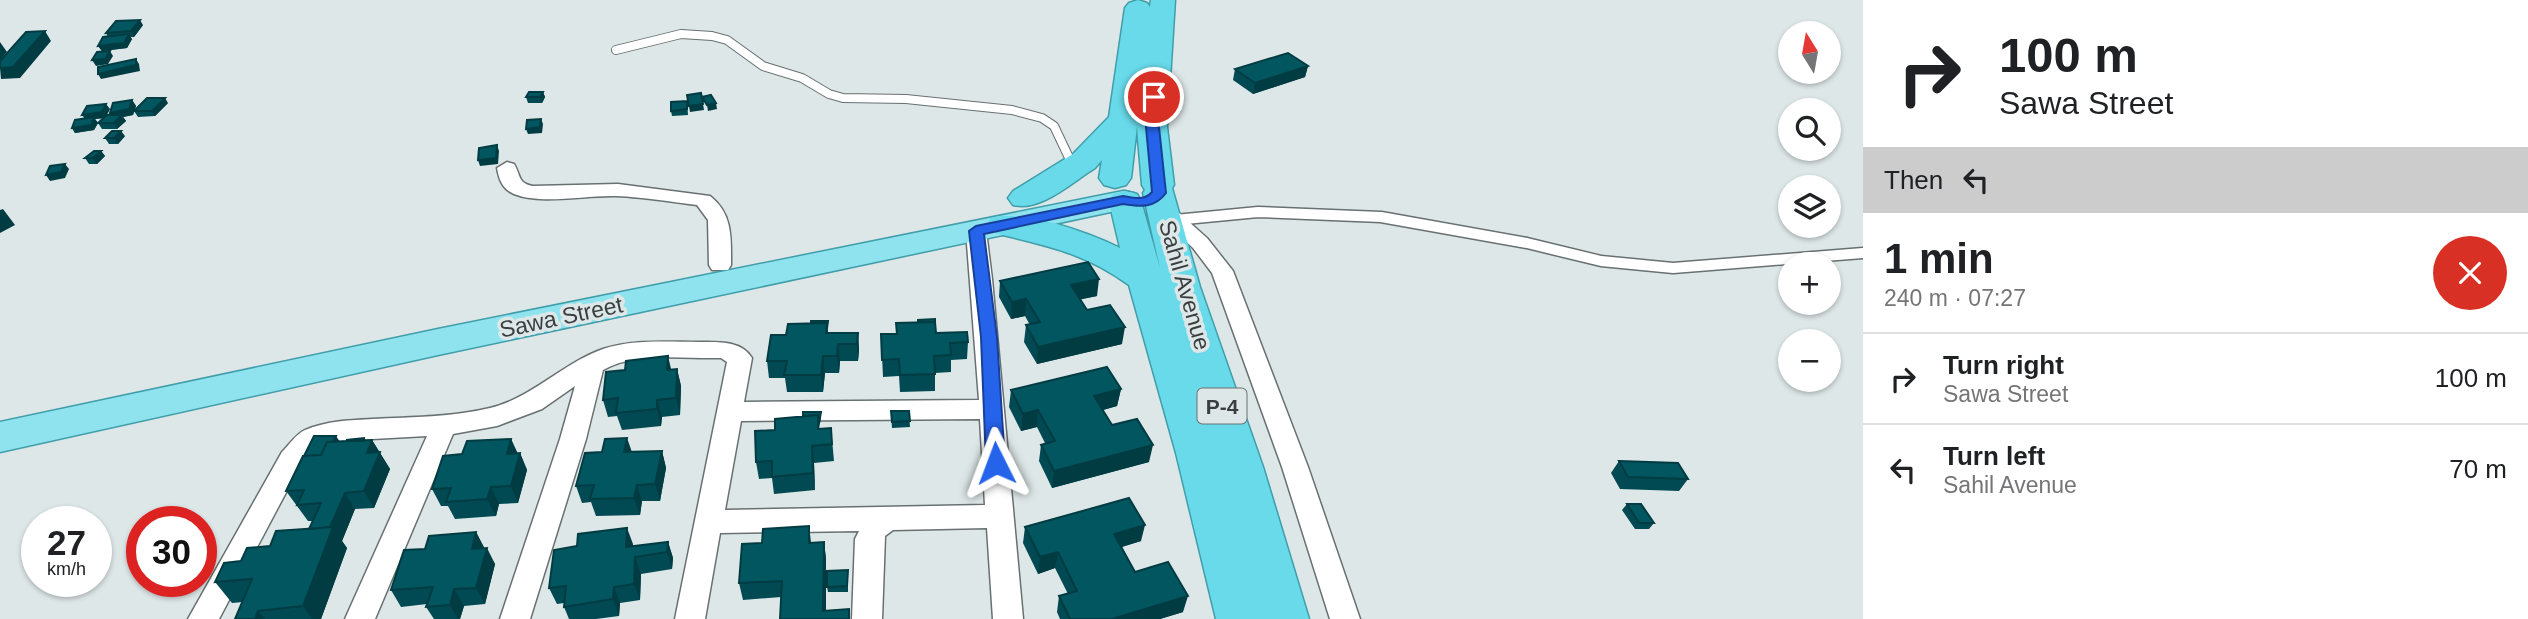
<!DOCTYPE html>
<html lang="en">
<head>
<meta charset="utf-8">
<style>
  :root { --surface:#fff; --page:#f6f6f6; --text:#202124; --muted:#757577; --line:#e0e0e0 }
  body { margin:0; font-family:Helvetica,sans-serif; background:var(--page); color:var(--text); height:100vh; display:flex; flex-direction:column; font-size:26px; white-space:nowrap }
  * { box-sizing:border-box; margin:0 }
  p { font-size:23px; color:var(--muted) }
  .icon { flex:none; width:38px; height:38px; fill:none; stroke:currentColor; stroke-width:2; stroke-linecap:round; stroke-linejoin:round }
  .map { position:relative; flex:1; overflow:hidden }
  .sheet { display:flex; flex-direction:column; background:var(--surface); width:665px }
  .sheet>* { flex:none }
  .top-card { background:#fff; color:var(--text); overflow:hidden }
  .needle { width:46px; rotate:349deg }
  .tools { position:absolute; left:1778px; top:21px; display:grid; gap:14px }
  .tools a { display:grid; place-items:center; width:63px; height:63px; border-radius:50%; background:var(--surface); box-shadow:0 2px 5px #0004; font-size:35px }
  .speed { position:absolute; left:21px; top:506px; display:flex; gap:14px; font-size:35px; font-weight:700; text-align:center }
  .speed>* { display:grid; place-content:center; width:91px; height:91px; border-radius:50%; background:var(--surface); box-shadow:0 2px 5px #0004; line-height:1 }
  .speed small { font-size:18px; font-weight:400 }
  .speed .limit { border:10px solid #d22; background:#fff; color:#111 }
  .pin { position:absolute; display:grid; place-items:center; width:60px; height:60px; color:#fff; margin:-30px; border:4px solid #fff; border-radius:50%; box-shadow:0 2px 7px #0007 }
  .me { position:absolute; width:77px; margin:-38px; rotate:357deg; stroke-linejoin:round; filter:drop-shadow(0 0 5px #0008) }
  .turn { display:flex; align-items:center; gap:24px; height:147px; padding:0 21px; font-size:32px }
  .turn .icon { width:91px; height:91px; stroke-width:2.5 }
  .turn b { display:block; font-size:49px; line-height:60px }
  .then { display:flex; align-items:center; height:66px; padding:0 21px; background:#0003; gap:14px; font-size:26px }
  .round { display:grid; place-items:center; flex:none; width:74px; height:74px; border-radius:37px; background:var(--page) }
  .headline { display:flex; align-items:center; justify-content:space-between; height:119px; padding:0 21px }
  h1 { font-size:42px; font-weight:700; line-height:52px }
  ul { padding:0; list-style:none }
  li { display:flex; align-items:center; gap:21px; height:91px; padding:0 21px; border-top:2px solid var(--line) }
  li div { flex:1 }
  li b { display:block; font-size:26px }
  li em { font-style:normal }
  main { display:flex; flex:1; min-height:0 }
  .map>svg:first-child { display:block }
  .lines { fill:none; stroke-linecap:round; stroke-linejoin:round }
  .service-far1-casing { stroke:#687072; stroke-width:10 }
  .service-casing { stroke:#687072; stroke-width:13 }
  .minor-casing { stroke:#687072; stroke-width:3 }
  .primary-casing { stroke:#409eaa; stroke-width:3 }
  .trunk-casing { stroke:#409eaa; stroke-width:3 }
  .service-far1 { stroke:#fff; stroke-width:8 }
  .service { stroke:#fff; stroke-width:10 }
  .minor { fill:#fff; fill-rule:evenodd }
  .primary { fill:#8ee3ef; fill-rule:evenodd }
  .trunk { fill:#68daea; fill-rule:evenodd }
  .wall { fill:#024a53 }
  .shaded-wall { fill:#013c43 }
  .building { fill:#025660; stroke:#013c43; stroke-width:2 }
  .route { fill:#2563eb; stroke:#184099; stroke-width:2 }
  .labels { text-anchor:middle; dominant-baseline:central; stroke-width:7; stroke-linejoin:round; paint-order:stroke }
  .shield { fill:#dee7e8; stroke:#6b7171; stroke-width:2 }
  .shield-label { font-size:21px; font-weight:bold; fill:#3a3e3e }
  .street-label { font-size:23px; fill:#3a3e3e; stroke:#dee7e8 }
</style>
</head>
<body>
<main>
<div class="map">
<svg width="1863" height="619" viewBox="0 0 1863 619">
  <rect width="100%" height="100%" fill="#dee7e8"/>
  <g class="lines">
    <!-- service-far1 casing -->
    <g class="service-far1-casing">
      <path id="service-far1" d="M 616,50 L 681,34 L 712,36 L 727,40 L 763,66 L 802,78 L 829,94 L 843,98 L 906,99 L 1012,110 L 1042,118 L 1054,126 L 1072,164"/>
    </g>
    <!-- service casing -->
    <g class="service-casing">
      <path id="service" d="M 1071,162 L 1074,167
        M 1175,220 L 1258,212 L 1381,217 L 1527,243 L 1601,261 L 1673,268 L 1863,253"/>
    </g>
    <!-- minor casing -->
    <g class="minor-casing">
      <path id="minor" d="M 507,162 L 514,164 C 521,175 517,183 533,186 L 618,184 L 710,196 C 733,214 731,238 731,265 L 728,270 L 712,270 L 709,265 L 708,220 L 697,205 C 671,202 643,197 616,196 C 586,195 541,205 514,194 C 502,189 499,179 497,168 Z
        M 1163,203 L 1170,205 L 1207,238 L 1233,271 L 1308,467 L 1360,619 L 1330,619 L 1282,467 L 1212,273 L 1193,248 L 1156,213 L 1153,209 L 1156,205 Z
        M 976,224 L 983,226 L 986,231 L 992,279 L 1023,619 L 993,619 L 987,528 L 893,530 L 885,536 L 882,619 L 852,619 L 855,539 L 859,531 L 720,533 L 705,619 L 675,619 L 727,362 L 721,358 C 684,359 636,351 603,370 L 586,439 L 530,619 L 500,619 L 560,439 L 575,386 L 542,409 L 497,426 L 453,434 L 375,619 L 345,619 L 427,436 L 336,441 L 320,445 L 300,466 L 219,619 L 188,619 L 282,452 C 289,445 296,434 305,430 C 326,421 350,420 373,419 C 412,417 452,417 490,408 C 532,398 563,363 603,349 C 633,339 668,342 699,342 C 717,342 741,340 752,358 L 744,402 L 979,400 L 966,231 L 969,226 ZM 980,419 L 985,505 L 725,510 L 741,421 Z"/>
    </g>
    <!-- primary casing -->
    <g class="primary-casing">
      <path id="primary" d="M 1123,191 L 1134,193 L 1139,200 L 1134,207 L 438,355 L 0,452 L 0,422 L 438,329 Z"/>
    </g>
    <!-- trunk casing -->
    <g class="trunk-casing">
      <path id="trunk" d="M 1138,0 L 1147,3 L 1150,7 L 1151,0 L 1175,0 L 1167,127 L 1174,185 L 1172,188 L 1200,287 L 1263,467 L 1309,619 L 1216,619 L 1176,453 L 1129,285 C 1081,251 1046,246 991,232 L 986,225 L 991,218 C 1024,209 1089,233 1120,248 L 1109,201 L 1113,194 L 1125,191 L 1137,194 L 1141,201 L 1160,268 L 1143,193 L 1145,190 L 1142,185 L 1137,127 L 1140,100 L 1131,178 L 1126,185 L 1115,188 L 1104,185 L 1099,178 L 1102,160 L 1095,168 C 1072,182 1041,212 1013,205 L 1008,198 L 1013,191 L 1073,154 L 1109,117 L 1125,8 L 1129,3 Z"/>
    </g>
    <!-- service-far1 -->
    <use href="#service-far1" class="service-far1"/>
    <!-- service -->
    <use href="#service" class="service"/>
    <!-- minor -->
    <use href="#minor" class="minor"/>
    <!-- primary -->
    <use href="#primary" class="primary"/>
    <!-- trunk -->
    <use href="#trunk" class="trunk"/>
  </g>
  <!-- wall -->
  <path class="wall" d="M 143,25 L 134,37 L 130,37 L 132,39 L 127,48 L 102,51 L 98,46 L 108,37 L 106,33 Z
    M 1308,66 L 1305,77 L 1253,94 L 1233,80 L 1235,69 Z
    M 543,92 L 545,97 L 542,103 L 528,103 L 526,97 Z
    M 132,100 L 136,106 L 133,115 L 123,117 L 126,121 L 117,129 L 102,129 L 98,123 L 104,118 L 95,119 L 98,123 L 94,130 L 75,133 L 72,128 L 110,109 L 106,116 L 111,115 L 110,113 Z
    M 687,101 L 688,115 L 672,116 L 671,111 Z
    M 168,103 L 155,116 L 138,117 L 134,111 Z
    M 125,136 L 118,144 L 109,144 L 105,138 Z
    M 101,151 L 105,156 L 97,164 L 89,164 L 85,158 Z
    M 1000,281 L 1097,296 L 1080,299 L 1087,310 L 1122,344 L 1037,364 L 1024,342 L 1026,325 L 1030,325 L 1025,316 L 1011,319 L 999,297 Z
    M 828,321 L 828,333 L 858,333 L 859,350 L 858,361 L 840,361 L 839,373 L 825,373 L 823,392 L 787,392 L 785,378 L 769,378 L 767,361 L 811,323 Z
    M 936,333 L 968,342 L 967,359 L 951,360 L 951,372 L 935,373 L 935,391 L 900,392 L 899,376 L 883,377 L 881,334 Z
    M 671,369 L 677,369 L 681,386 L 680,415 L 662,417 L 661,426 L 622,430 L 617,416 L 608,417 L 603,400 Z
    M 1121,389 L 1117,406 L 1103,410 L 1112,425 L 1149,462 L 1052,488 L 1039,461 L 1041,445 L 1045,443 L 1037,427 L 1021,431 L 1009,407 L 1011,390 Z
    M 891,411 L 909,411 L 910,427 L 892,428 Z
    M 821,412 L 821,418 L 819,429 L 831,428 L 834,461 L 814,463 L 815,490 L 774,494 L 772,478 L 759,479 L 756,462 L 775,430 Z
    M 511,439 L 517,453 L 520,453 L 527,470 L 518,503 L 499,504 L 496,516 L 455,519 L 448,506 L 441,506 L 432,489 L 462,454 Z
    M 372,440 L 390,469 L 374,508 L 355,509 L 342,541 L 347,548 L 321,619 L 235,619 L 243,602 L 232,603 L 215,582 L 241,561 L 270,546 L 309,529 L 313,521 L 308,521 L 286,491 L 340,442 Z
    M 662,451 L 666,468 L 660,501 L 642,501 L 640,515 L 596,516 L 591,502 L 582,503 L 576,486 L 632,452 Z
    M 1619,461 L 1688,479 L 1679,491 L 1620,489 L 1611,473 Z
    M 1627,504 L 1654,523 L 1649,529 L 1635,529 L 1622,510 Z
    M 809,526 L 811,542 L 824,542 L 826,559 L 826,611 L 850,619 L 781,597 L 743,600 L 739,583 L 762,543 Z
    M 1025,527 L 1141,541 L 1122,547 L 1135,572 L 1183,612 L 1160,619 L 1060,619 L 1057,612 L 1059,596 L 1068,594 L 1055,568 L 1038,574 L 1023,543 Z
    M 476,532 L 484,548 L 495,564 L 485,604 L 464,606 L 460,619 L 434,619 L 426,607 L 427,604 L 401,607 L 391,590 L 425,549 Z
    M 668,542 L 673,558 L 672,569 L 641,574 L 640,600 L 620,603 L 619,616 L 596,619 L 569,619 L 564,607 L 564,603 L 557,604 L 549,588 L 577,546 L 633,544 L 632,546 Z
    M 848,576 L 848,592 L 828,592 L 827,587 Z"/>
  <!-- shaded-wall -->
  <path class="shaded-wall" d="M 140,20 L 143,25 L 134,37 L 131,31 Z
    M 45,31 L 51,41 L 20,78 L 1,79 L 0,68 Z
    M 129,34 L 132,39 L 127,48 L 102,51 L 98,46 Z
    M 0,42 L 7,52 L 0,60 Z
    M 110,51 L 113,56 L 108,64 L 96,66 L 92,60 Z
    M 136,59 L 139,64 L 140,71 L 101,79 L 98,74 Z
    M 1308,66 L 1305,77 L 1253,94 L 1255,83 Z
    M 543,92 L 545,97 L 542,103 L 540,97 Z
    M 165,98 L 168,103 L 155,116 L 152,111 Z
    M 132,100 L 136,106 L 133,115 L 123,117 L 126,121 L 117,129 L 114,123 L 113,118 L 110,113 Z
    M 716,103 L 717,109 L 708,111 L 707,105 Z
    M 106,104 L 110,109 L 105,118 L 95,119 L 98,123 L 94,130 L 75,133 L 72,128 L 86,120 L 82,115 Z
    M 703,104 L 704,110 L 690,112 L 689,106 Z
    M 541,119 L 543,124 L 542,133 L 528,134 L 526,129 Z
    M 121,131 L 125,136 L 118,144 L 114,138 Z
    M 497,145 L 499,151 L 498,164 L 480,166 L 478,160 Z
    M 101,151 L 105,156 L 97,164 L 93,158 Z
    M 65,164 L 69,169 L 65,178 L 50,181 L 46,175 Z
    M 3,209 L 15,225 L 0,233 L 0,210 Z
    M 1099,279 L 1097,296 L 1069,302 L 1071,285 Z
    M 1026,299 L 1025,316 L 1011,319 L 1012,302 Z
    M 1125,327 L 1122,344 L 1037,364 L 1038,347 Z
    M 858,333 L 859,350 L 858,361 L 857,344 Z
    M 838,344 L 840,361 L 839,373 L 837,356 Z
    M 668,356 L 672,373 L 667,370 Z
    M 823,356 L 825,373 L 823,392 L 821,375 Z
    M 677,369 L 681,386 L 680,415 L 676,398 Z
    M 1121,389 L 1117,406 L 1092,413 L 1094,396 Z
    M 657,400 L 662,417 L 661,426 L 657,409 Z
    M 1038,410 L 1037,427 L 1021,431 L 1023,414 Z
    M 336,436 L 340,442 L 326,456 Z
    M 627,438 L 633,455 L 624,452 Z
    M 511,439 L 519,456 L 507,454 Z
    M 372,440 L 390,469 L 374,508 L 364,491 L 367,453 Z
    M 1153,445 L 1149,462 L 1052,488 L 1054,471 Z
    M 812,446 L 814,463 L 815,490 L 813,473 Z
    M 662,451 L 666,468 L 660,501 L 655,484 Z
    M 520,453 L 527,470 L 518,503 L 511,486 Z
    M 637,485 L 642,501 L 640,515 L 634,498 Z
    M 491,487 L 499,504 L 496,516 L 487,499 Z
    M 345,493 L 355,509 L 342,541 L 347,548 L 321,619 L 312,619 L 303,606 L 329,528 Z
    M 1145,525 L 1141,541 L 1111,550 L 1114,534 Z
    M 627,528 L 633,544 L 632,564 L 626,547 Z
    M 476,532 L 485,549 L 472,549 Z
    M 668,542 L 673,558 L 672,569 L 667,552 Z
    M 824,542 L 826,559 L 826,619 L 823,611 Z
    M 487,548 L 495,564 L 485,604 L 476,588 Z
    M 1058,552 L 1055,568 L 1038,574 L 1040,557 Z
    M 635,557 L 641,574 L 640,600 L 634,584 Z
    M 614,587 L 620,603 L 619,616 L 613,599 Z
    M 454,589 L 464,606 L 460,619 L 458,619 L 450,605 Z
    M 1188,596 L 1183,612 L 1160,619 L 1112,619 Z
    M 258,611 L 265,619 L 255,619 Z"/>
  <!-- building -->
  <path class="building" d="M 140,20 L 131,31 L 106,33 L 116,21 Z
    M 45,31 L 13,67 L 0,68 L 0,61 L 26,32 Z
    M 129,34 L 124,43 L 98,46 L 103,37 Z
    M 110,51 L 105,59 L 92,60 L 97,52 Z
    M 1288,53 L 1308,66 L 1255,83 L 1235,69 Z
    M 136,59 L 136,65 L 98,74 L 98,67 Z
    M 529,92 L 543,92 L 540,97 L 526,97 Z
    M 701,93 L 703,104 L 689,106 L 687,95 Z
    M 711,95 L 716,103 L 707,105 L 702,97 Z
    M 147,98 L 165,98 L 152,111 L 134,111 Z
    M 132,100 L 129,109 L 110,113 L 113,103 Z
    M 687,101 L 687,109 L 671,111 L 671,102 Z
    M 106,104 L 102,112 L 82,115 L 87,106 Z
    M 107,115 L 122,115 L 114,123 L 98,123 Z
    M 94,117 L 91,125 L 72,128 L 75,120 Z
    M 541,119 L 540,127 L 526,129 L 527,120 Z
    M 112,131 L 121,131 L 114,138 L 105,138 Z
    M 497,145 L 496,158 L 478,160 L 479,148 Z
    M 94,151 L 101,151 L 93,158 L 85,158 Z
    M 65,164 L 61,172 L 46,175 L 50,166 Z
    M 1088,262 L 1099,279 L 1071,285 L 1087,310 L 1110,305 L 1125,327 L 1038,347 L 1026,325 L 1040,322 L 1026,299 L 1012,302 L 1000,281 Z
    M 935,319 L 935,322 L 918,322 L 918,320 Z
    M 811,321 L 828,321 L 827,328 L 827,323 L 811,323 Z
    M 935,322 L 936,333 L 967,332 L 968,342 L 950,343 L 951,355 L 934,356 L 935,374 L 900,375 L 899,359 L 882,360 L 881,334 L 897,334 L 896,323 Z
    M 827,323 L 826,333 L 858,333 L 857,344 L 838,344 L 837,356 L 823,356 L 821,375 L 784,375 L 787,361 L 767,361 L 771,335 L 786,335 L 788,324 Z
    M 668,356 L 667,370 L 677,369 L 676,398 L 657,400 L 657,409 L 616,413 L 618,398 L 603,400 L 606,372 L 625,370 L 626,361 Z
    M 1107,367 L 1121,389 L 1094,396 L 1112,425 L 1137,419 L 1153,445 L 1054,471 L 1041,445 L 1055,441 L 1038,410 L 1023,414 L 1011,390 Z
    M 891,411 L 909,411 L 910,421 L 892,422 Z
    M 803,412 L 821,412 L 819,423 L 818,415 L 803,416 Z
    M 818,415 L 818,429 L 831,428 L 832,444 L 812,446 L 813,473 L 772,477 L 772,461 L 756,462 L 755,431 L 775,430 L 775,419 Z
    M 314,436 L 336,436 L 333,442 L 327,442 L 321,455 L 304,456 Z
    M 364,438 L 364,441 L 347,441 L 347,440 Z
    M 627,438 L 624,452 L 662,451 L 655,484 L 637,485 L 634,498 L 590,499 L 594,485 L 576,486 L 585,453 L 602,452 L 605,439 Z
    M 511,439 L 507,454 L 520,453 L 511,486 L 491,487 L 487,499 L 446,502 L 451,488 L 432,489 L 443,456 L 462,454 L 467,441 Z
    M 372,440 L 367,453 L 380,452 L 364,491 L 345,493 L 330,527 L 309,529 L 321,503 L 297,505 L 304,490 L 286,491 L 303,456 L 321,455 L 327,442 Z
    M 1619,461 L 1678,463 L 1688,479 L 1628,477 Z
    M 1129,498 L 1145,525 L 1114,534 L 1135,572 L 1168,562 L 1188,596 L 1112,619 L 1070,619 L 1059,596 L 1077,591 L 1058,552 L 1040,557 L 1025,527 Z
    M 1627,504 L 1641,504 L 1654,523 L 1639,523 Z
    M 809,526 L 809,543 L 824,542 L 823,611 L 849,609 L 849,619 L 780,619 L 782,581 L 739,583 L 742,544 L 762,543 L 763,529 Z
    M 333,527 L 303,606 L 258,611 L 255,619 L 235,619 L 252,579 L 215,582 L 224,563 L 241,561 L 247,548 L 270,546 L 276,531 Z
    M 627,528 L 626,547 L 668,542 L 667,552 L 635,557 L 634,584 L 614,587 L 613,599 L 564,607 L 566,586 L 549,588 L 554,550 L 577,546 L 578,534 Z
    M 476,532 L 472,549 L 487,548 L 476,588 L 454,589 L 450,605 L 426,607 L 433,587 L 391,590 L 404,550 L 425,549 L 429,536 Z
    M 848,570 L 847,586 L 827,587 L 827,571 Z"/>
  <!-- route -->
  <path class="route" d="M 1154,93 L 1161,97 L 1159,127 L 1166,193 C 1155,208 1141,207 1123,204 L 984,234 L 997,337 L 1005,463 L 1002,468 L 996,470 L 989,468 L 986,463 L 981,337 L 969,231 L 976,226 L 1123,196 C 1134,198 1144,201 1152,192 L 1146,127 L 1148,97 Z"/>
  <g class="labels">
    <!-- shield labels -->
    <rect class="shield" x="1197.5" y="388.5" width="49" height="35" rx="5"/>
    <g class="shield-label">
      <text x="1222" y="406">P-4</text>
    </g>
    <!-- street labels -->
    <g class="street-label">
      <text transform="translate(1185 285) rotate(74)">Sahil Avenue</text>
      <text transform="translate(561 317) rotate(-12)">Sawa Street</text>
    </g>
  </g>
</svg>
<div class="tools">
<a><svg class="needle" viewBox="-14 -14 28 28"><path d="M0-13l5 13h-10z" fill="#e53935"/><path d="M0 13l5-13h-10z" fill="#757577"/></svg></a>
<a><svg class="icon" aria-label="search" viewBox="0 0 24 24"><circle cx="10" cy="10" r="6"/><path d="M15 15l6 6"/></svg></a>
<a><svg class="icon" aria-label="layers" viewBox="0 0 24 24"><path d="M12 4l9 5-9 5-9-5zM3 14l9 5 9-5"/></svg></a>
<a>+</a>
<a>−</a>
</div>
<div class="speed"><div>27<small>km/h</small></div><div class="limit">30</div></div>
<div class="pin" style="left:1154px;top:97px;background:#d93025"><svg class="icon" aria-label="arrive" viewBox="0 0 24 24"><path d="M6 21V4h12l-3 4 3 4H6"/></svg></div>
<svg class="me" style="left:996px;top:463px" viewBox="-20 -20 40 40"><path d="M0-17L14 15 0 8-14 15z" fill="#2563eb" stroke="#fff" stroke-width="4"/></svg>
</div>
<section class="sheet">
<div class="top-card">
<div class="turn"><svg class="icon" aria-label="right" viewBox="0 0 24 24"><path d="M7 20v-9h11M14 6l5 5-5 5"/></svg><div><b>100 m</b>Sawa Street</div></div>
<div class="then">Then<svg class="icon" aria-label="left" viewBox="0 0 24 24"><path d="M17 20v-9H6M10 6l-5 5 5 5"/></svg></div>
</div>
<div class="headline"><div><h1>1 min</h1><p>240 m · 07:27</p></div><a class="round" style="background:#d93025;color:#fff"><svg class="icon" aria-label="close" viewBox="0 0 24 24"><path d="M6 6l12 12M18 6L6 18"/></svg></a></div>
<ul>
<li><svg class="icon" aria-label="right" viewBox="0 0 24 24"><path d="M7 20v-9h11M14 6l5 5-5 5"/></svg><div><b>Turn right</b><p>Sawa Street</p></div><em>100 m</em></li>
<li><svg class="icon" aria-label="left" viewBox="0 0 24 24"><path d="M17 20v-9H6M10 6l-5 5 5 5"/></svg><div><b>Turn left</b><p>Sahil Avenue</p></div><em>70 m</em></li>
</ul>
</section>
</main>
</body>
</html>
